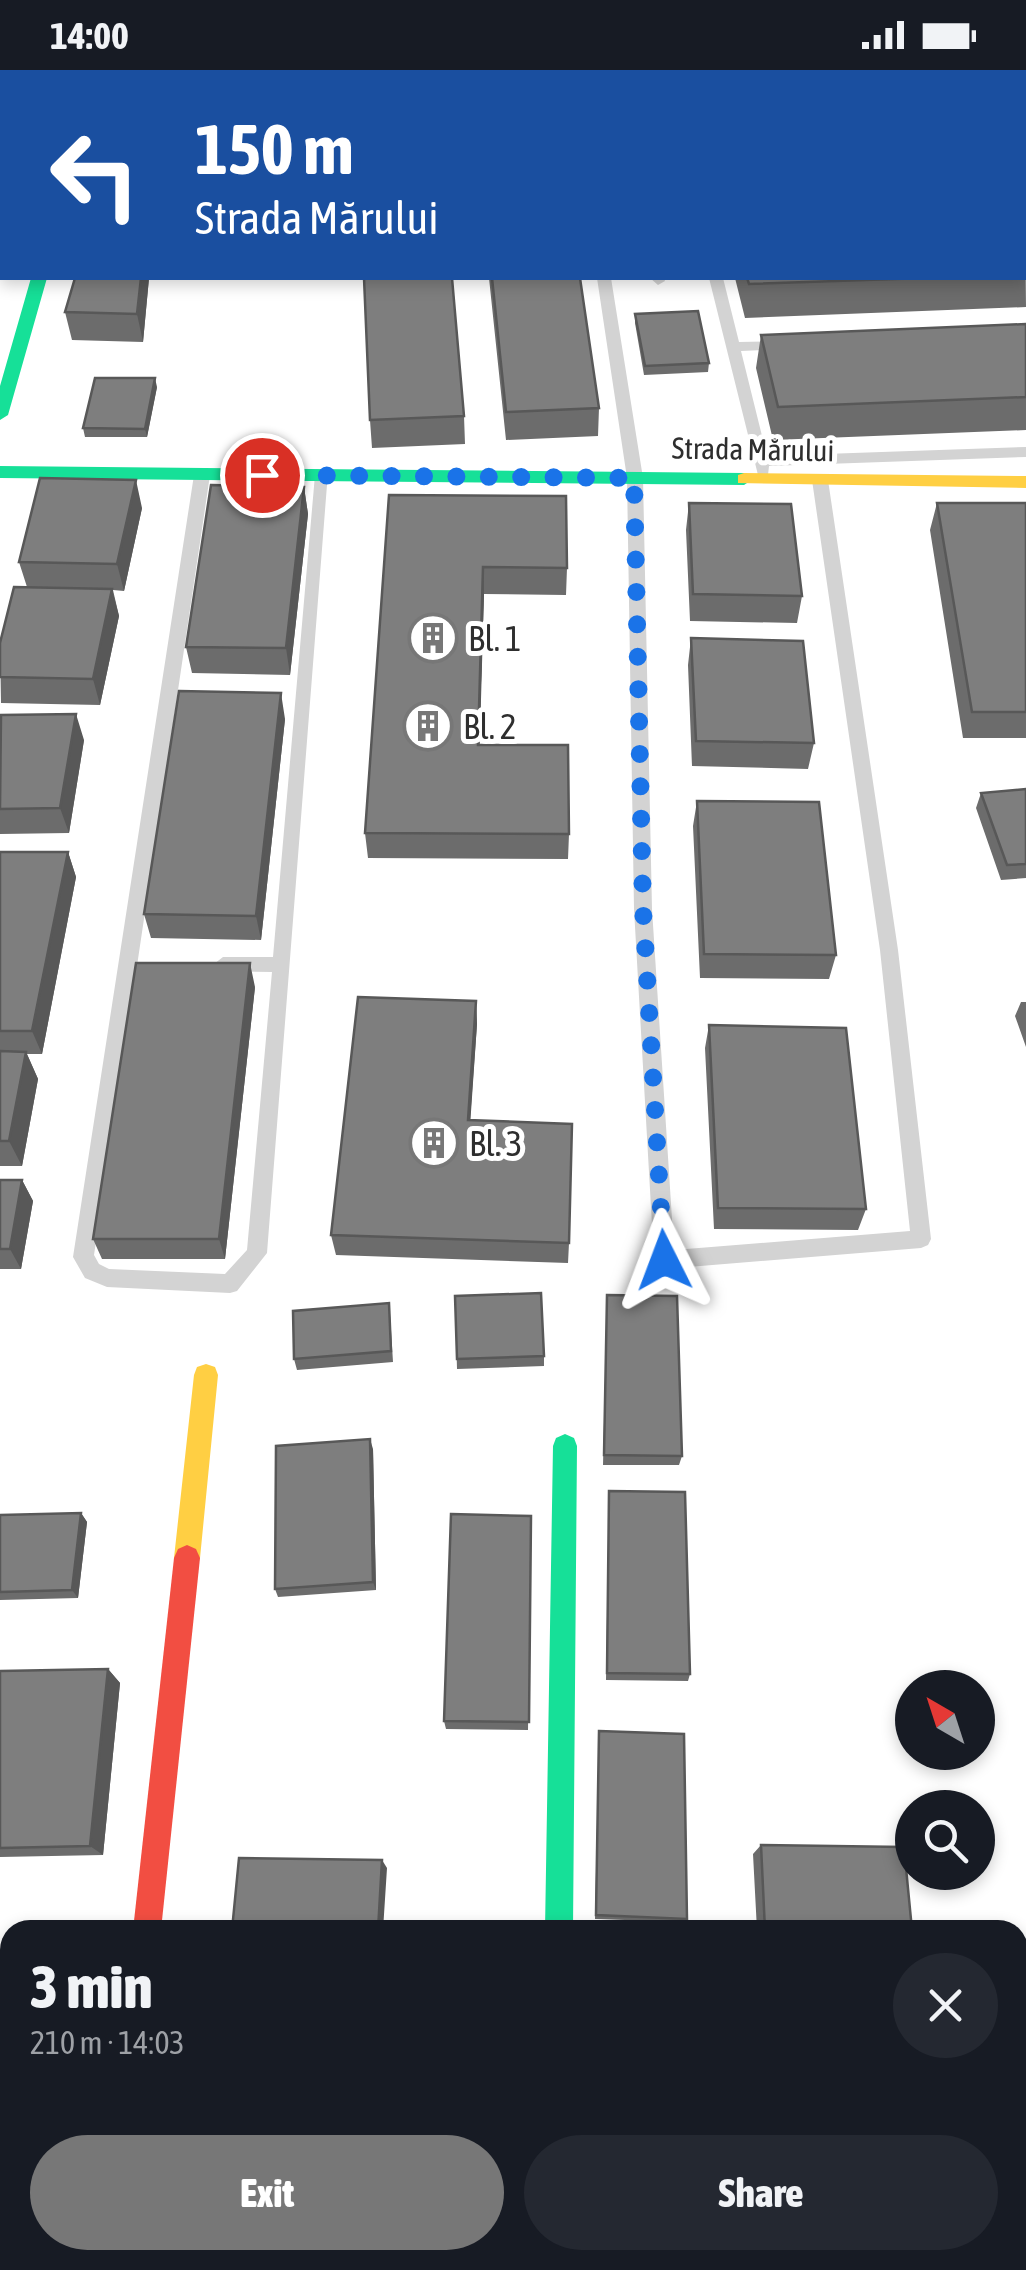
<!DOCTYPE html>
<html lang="en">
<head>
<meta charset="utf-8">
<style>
  :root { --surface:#171b24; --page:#242831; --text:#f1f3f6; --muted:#9ea1a6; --accent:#777 }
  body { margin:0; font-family:"Asap Condensed",sans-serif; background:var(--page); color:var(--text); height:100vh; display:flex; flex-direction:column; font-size:38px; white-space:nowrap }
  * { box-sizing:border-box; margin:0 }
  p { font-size:32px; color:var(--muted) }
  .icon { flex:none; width:55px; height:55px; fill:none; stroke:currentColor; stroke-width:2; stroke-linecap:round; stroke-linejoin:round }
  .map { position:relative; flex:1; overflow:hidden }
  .drawer { position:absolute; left:0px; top:1850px; width:1028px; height:350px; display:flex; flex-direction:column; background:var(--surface); border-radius:30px 30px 0 0; box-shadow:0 5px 15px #0003 }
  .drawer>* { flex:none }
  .banner { position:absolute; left:0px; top:0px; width:1028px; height:210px; box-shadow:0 5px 15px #0003; background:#1a4fa0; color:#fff; overflow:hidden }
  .needle { width:65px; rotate:321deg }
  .fabs { position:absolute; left:895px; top:1600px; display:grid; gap:20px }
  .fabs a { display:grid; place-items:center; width:100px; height:100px; border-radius:50%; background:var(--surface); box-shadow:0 5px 15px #0003; font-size:50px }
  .pin { position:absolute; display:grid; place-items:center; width:85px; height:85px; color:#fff; margin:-42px; border:5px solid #fff; border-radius:50%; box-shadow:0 2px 10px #0007 }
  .me { position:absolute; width:110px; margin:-55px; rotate:357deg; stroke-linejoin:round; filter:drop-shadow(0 0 8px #0008) }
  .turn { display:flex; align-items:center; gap:35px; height:210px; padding:0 30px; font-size:45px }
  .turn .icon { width:130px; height:130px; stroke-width:2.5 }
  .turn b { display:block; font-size:70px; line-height:85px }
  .round { display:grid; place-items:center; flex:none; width:105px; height:105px; border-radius:52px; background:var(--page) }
  .headline { display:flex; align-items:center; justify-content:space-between; height:170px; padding:0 30px }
  h1 { font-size:60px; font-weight:800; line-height:75px }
  .cta { display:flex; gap:20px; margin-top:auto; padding:20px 30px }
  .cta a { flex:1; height:115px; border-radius:60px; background:var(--accent); color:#fff; font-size:40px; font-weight:800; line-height:115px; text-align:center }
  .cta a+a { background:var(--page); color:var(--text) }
  .status { display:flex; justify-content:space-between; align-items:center; height:70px; padding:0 50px; background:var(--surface); direction:ltr }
  .status svg { height:28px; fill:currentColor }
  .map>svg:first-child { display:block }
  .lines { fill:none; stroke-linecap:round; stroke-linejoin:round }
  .lane { fill:#d3d3d3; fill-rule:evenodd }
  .street { fill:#d3d3d3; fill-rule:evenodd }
  .fast { fill:#16e098; fill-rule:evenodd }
  .slow { fill:#ffcf43; fill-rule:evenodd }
  .jam { fill:#f24e42; fill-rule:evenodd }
  .wall { fill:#6c6c6c }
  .shaded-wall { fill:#585858 }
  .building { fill:#7e7e7e; stroke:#585858; stroke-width:2.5 }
  .route { stroke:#1a73e8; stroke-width:18; stroke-dasharray:0 32.4 }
  .labels { text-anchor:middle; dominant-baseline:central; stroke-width:10; stroke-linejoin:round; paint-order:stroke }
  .far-street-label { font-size:30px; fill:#2e2e2e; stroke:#fff }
  .poi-label { font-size:35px; fill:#2e2e2e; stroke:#fff; text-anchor:start }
</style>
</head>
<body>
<div class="status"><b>14:00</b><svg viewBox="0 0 49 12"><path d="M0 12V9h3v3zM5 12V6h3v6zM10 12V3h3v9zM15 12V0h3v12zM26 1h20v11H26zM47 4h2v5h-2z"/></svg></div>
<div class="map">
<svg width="1026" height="2200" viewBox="0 0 1026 2200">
  <rect width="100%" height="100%" fill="#fff"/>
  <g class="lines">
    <!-- lane -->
    <path class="lane" d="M 604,0 L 616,0 L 617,2 L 605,2 Z
      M 675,0 L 763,0 L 674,2 Z
      M 1025,75 L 1026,75 L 1026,83 L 1025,83 Z
      M 597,208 L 611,208 L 643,408 L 652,839 L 674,1180 L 910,1161 L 880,880 L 812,410 L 820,405 L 828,410 L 898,880 L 931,1169 L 928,1175 L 921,1178 L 664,1199 L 657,1197 L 654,1190 L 634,839 L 627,408 Z
      M 650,208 L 664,208 L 665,211 L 658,215 Z
      M 709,208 L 723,208 L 739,272 L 785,271 L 792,275 L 785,279 L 741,281 L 767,386 L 1026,377 L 1026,387 L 769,396 L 768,405 L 758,405 Z
      M 202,400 L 210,405 L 94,1185 L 99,1194 L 109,1199 L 225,1204 L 247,1180 L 272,902 L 223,901 L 214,894 L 223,887 L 273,887 L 315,405 L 323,400 L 328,402 L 267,1183 L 237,1221 L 230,1223 L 107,1217 L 85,1208 L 73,1187 L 194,405 Z"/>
    <!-- street -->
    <path class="street" d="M 83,2190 L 139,2190 L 138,2200 L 82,2200 Z
      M 527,2190 L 583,2190 L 583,2200 L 527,2200 Z"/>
    <!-- fast -->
    <path class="fast" d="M 87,0 L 101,0 L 101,2 L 87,2 Z
      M 31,208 L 47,208 L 8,345 L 0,350 L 0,316 Z
      M 0,396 L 744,403 L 753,409 L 744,415 L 0,408 Z
      M 565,1364 L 574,1368 L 577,1376 L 573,1860 L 545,1860 L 553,1376 L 556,1368 Z"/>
    <!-- slow -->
    <path class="slow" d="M 744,403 L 1026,406 L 1026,418 L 738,413 L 738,405 Z
      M 206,1294 L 215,1297 L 218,1305 L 200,1488 L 196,1497 L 187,1501 L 178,1497 L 174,1488 L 194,1305 L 197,1297 Z"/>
    <!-- jam -->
    <path class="jam" d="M 187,1475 L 196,1479 L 200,1488 L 161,1860 L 133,1860 L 174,1488 L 178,1479 Z"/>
  </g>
  <!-- wall -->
  <path class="wall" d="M 1025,141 L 1026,237 L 745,248 L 735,208 L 1025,208 Z
    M 149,208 L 143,272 L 72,270 L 65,242 Z
    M 489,208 L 580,208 L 599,338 L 598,366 L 506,370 Z
    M 635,244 L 709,293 L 708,302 L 644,305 L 635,253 Z
    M 1026,254 L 1026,360 L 773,370 L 756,298 L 761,265 Z
    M 157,317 L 147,367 L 85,367 L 83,358 Z
    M 464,346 L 465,374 L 372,378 L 370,350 Z
    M 304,417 L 308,444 L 290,605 L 192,603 L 186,577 Z
    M 389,425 L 567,498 L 566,525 L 484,524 L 479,675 L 569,764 L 568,789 L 368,788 L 365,763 Z
    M 689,433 L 802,526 L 797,553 L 690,551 L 686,460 Z
    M 937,433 L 1026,433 L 1026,668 L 963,668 L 930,460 Z
    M 142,438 L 124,521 L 113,520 L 119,546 L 100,635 L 1,633 L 0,573 L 27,517 L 19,492 Z
    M 691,568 L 814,673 L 808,699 L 692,696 L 688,595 Z
    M 285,649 L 261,870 L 151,868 L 144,844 Z
    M 0,650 L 84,670 L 69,763 L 0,764 Z
    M 1026,719 L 1026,808 L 1001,810 L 976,738 L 981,723 Z
    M 697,731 L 836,885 L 829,909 L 700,908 L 693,756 Z
    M 0,782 L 68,782 L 76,807 L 42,984 L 27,984 L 38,1009 L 22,1096 L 0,1096 Z
    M 255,917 L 225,1189 L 102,1189 L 93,1169 Z
    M 476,931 L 477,954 L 470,1050 L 569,1173 L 568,1193 L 336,1185 L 331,1165 Z
    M 1021,932 L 1026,932 L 1026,977 L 1015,946 Z
    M 709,955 L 866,1139 L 858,1160 L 714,1159 L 705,978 Z
    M 0,1110 L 22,1110 L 33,1131 L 21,1199 L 0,1199 Z
    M 607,1225 L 682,1386 L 679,1395 L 603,1395 Z
    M 455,1226 L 544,1286 L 544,1296 L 457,1299 Z
    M 390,1244 L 393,1292 L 297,1300 L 294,1289 Z
    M 373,1379 L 376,1520 L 278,1527 L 275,1519 Z
    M 609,1421 L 690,1604 L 688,1611 L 606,1610 Z
    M 81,1443 L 87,1452 L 78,1528 L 0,1530 L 0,1445 Z
    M 531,1446 L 528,1660 L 446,1659 L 444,1651 Z
    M 108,1599 L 120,1613 L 103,1785 L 0,1787 L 0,1601 Z
    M 599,1661 L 687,1849 L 684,1852 L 595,1849 Z
    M 761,1775 L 912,1860 L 757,1860 L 753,1784 Z"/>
  <!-- shaded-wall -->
  <path class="shaded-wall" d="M 141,208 L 149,208 L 143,272 L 137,244 Z
    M 155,308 L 157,317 L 147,367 L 145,359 Z
    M 136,410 L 142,438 L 124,521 L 117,494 Z
    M 304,417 L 308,444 L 290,605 L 286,578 Z
    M 483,497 L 484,524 L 479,700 L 478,675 Z
    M 112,519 L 119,546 L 100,635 L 93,609 Z
    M 281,623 L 285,649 L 261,870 L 256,846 Z
    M 76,644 L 84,670 L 69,763 L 60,738 Z
    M 68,782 L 76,807 L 42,984 L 32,961 Z
    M 250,893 L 255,917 L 225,1189 L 219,1169 Z
    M 476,931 L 477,954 L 469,1071 L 468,1050 Z
    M 26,982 L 38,1009 L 22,1096 L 9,1071 Z
    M 22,1110 L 33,1131 L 21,1199 L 10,1179 Z
    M 370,1369 L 373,1379 L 376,1520 L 373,1512 Z
    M 81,1443 L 87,1452 L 78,1528 L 72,1520 Z
    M 108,1599 L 120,1613 L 103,1785 L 90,1776 Z
    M 382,1790 L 387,1798 L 383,1860 L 378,1860 Z
    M 10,2014 L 10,2084 L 6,2084 Z
    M 269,2190 L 274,2190 L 274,2200 L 270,2200 Z"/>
  <!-- building -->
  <path class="building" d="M 329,0 L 404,0 L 404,2 L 329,2 Z
    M 698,0 L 987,0 L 988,2 L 699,2 Z
    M 1025,141 L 1026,141 L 1025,204 Z
    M 75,208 L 141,208 L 137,244 L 65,242 Z
    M 364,208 L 452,208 L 464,346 L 370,350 Z
    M 492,208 L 580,208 L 599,338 L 506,342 Z
    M 747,208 L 926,208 L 749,214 Z
    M 698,241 L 709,293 L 645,296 L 635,244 Z
    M 1026,254 L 1026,327 L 778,337 L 761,265 Z
    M 95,308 L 155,308 L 145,359 L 83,358 Z
    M 40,408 L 136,410 L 117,494 L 19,492 Z
    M 211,415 L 304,417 L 286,578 L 186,577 Z
    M 389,425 L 566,426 L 567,498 L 483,497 L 478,675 L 568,675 L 569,764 L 365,763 Z
    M 689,433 L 791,434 L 802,526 L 693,524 Z
    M 937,433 L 1026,433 L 1026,642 L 972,642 Z
    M 14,517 L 112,519 L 93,609 L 0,607 L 0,573 Z
    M 691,568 L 803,571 L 814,673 L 696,671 Z
    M 179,621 L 281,623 L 256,846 L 144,844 Z
    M 76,644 L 60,738 L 0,739 L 1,645 Z
    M 1026,719 L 1026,794 L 1007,795 L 981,723 Z
    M 697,731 L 819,732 L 836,885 L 704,884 Z
    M 0,782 L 68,782 L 32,961 L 0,961 Z
    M 136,893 L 250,893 L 219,1169 L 93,1169 Z
    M 358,927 L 476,931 L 468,1050 L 572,1054 L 569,1173 L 331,1165 Z
    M 709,955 L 846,958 L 866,1139 L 718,1138 Z
    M 0,981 L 26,982 L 9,1071 L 0,1071 Z
    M 0,1110 L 22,1110 L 10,1179 L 0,1179 Z
    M 541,1223 L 544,1286 L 457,1289 L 455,1226 Z
    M 607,1225 L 677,1226 L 682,1386 L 604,1385 Z
    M 389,1233 L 391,1281 L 294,1289 L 293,1241 Z
    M 370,1369 L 373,1512 L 275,1519 L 276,1376 Z
    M 609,1421 L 685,1422 L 690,1604 L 607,1603 Z
    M 81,1443 L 72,1520 L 0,1522 L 0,1445 Z
    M 451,1444 L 531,1446 L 529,1652 L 444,1651 Z
    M 108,1599 L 90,1776 L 0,1778 L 0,1601 Z
    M 599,1661 L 684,1664 L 687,1849 L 596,1845 Z
    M 761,1775 L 904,1777 L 912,1860 L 765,1860 Z
    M 239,1788 L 382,1790 L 378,1860 L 232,1860 Z
    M 10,1923 L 10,2014 L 6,2084 L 0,2085 L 0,1924 Z
    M 173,2190 L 269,2190 L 270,2200 L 173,2200 Z
    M 316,2190 L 404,2190 L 405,2200 L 316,2200 Z"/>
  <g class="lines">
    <!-- route -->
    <path class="route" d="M 262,405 L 634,408 L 643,839 L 664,1190"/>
  </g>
  <!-- icons -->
  <defs>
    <g id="building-ring" transform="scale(2.5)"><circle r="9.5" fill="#fff" stroke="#777" stroke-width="1.5"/><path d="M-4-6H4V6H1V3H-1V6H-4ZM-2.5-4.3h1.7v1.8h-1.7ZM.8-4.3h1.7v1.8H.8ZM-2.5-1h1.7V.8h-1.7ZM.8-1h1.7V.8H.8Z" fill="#777"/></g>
  </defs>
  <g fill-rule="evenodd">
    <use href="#building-ring" x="433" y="568"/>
    <use href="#building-ring" x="428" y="656"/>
    <use href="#building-ring" x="434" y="1073"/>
  </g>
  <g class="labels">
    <!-- far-street labels -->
    <g class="far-street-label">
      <text transform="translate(753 379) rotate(1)">Strada Mărului</text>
    </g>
    <!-- poi labels -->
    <g class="poi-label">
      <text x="468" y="568">Bl. 1</text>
      <text x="463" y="656">Bl. 2</text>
      <text x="469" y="1073">Bl. 3</text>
    </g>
  </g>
</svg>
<div class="fabs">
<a><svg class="needle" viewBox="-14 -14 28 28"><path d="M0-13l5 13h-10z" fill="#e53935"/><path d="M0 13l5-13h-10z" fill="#9ea1a6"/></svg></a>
<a><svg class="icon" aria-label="search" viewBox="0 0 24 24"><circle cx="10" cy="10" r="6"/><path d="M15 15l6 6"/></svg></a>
</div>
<div class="pin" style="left:262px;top:405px;background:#d93025"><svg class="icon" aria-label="arrive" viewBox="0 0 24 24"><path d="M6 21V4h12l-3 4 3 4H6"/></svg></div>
<svg class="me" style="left:664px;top:1190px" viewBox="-20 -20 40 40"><path d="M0-17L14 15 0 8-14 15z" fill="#1a73e8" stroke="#fff" stroke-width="4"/></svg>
<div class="banner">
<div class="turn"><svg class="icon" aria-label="left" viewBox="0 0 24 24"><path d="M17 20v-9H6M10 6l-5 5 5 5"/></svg><div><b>150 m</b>Strada Mărului</div></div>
</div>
<section class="drawer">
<div class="headline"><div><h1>3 min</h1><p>210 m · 14:03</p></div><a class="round"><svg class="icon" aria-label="close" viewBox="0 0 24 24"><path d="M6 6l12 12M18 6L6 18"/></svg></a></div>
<div class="cta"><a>Exit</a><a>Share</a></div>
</section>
</div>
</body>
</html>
